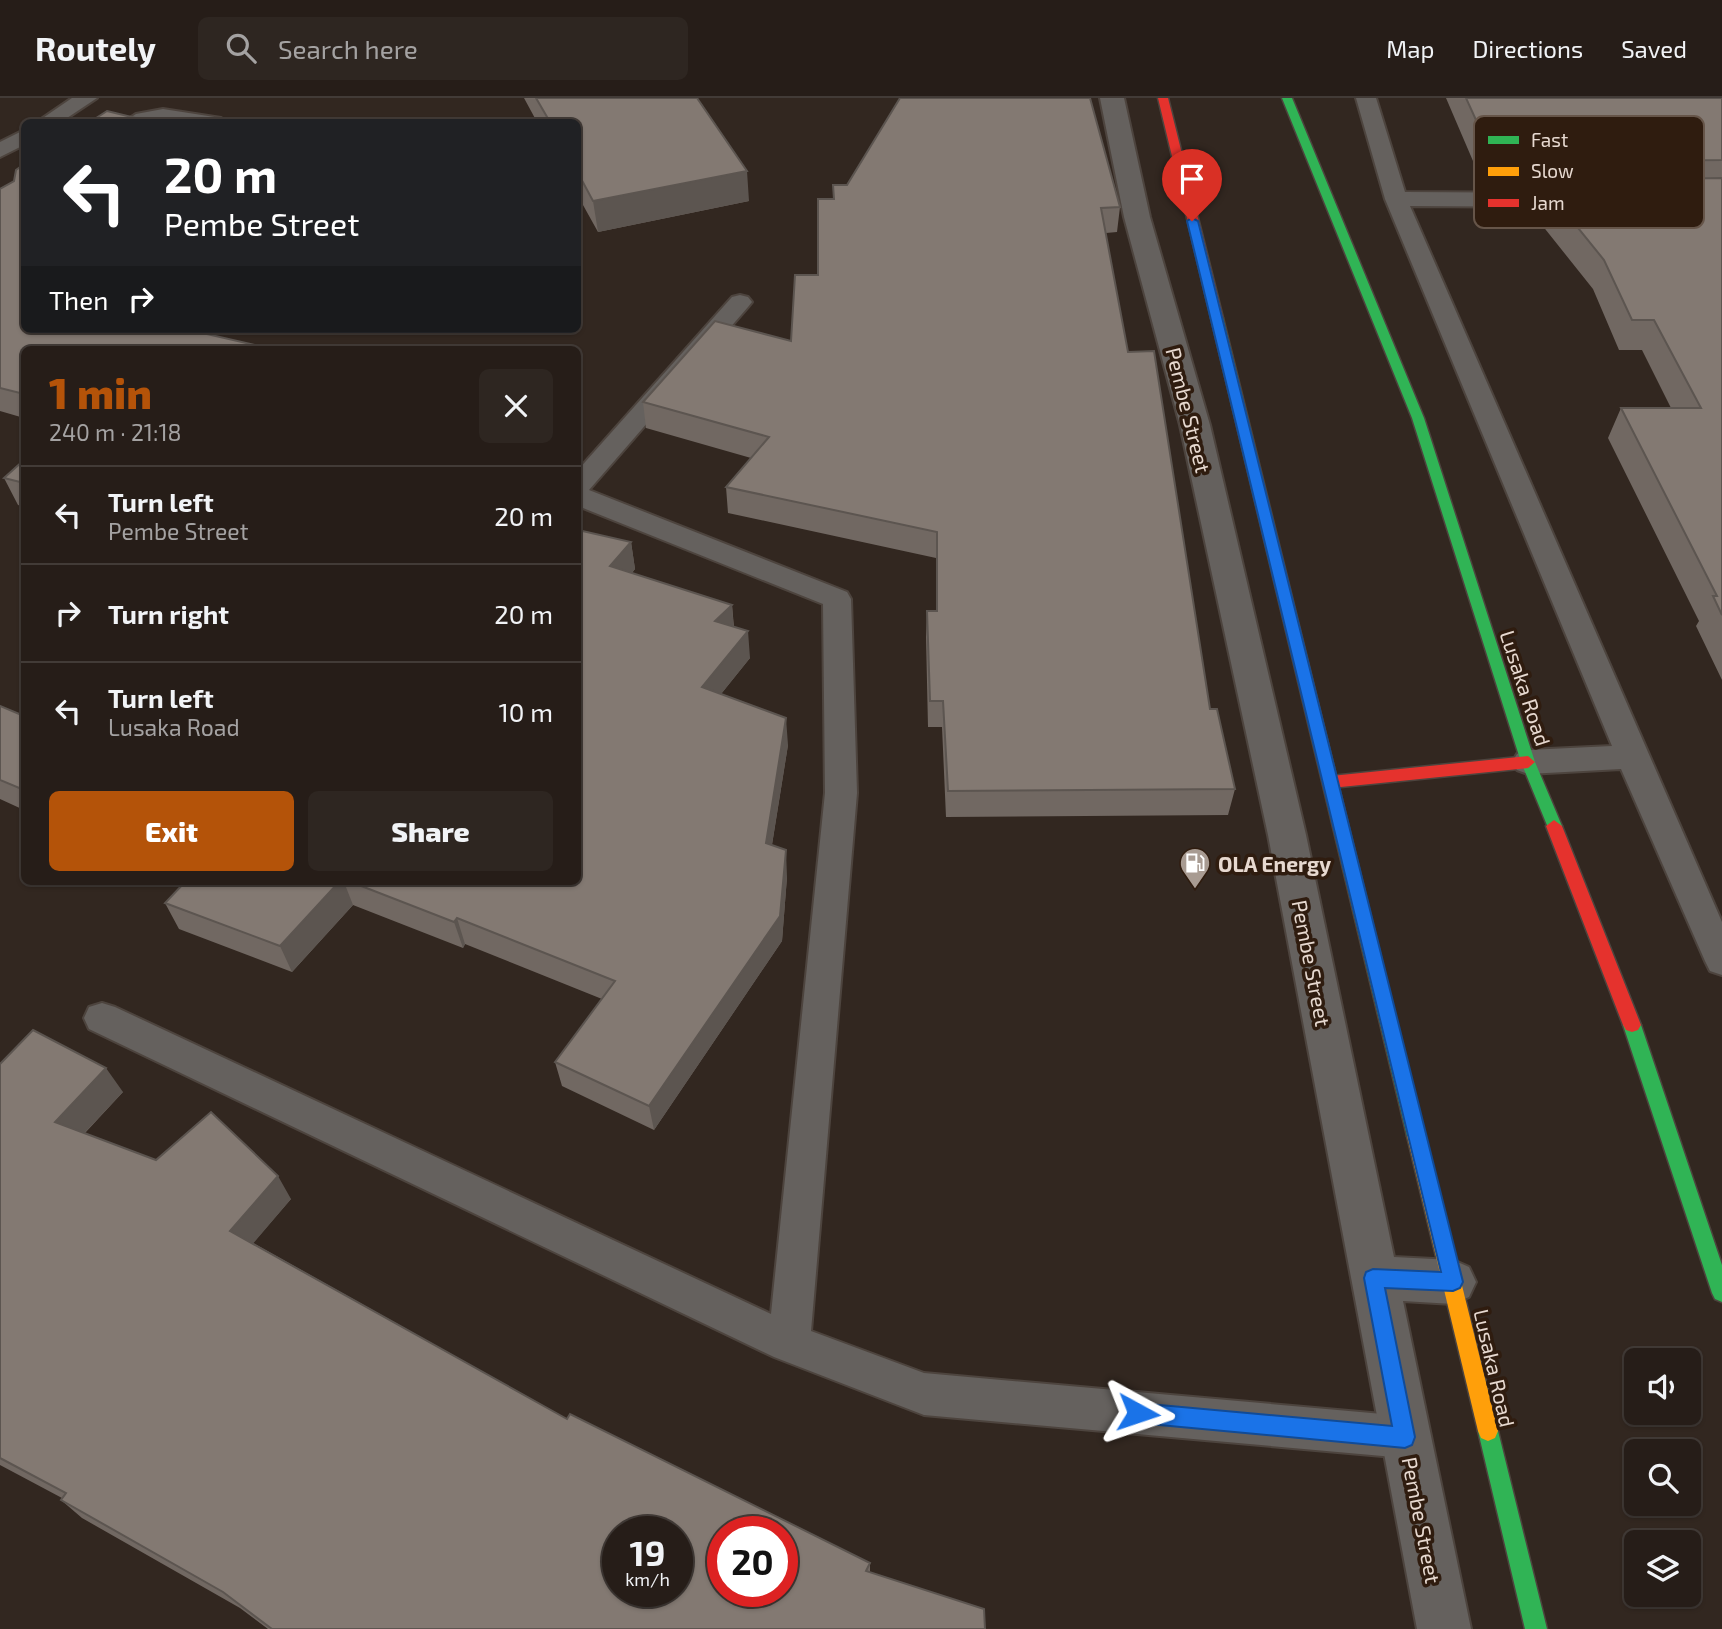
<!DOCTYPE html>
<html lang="en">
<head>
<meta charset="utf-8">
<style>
  :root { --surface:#261d18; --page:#2e2621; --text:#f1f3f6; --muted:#a4a2a2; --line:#423b37; --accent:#b45309 }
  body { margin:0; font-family:"Exo 2",sans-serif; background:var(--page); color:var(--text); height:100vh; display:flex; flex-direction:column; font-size:26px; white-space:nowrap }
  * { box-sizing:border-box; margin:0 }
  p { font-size:23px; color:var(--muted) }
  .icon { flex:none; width:38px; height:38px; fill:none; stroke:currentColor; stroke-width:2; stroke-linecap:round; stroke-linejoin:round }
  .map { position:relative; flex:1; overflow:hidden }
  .details { position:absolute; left:21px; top:248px; width:560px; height:539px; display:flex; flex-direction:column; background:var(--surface); border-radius:10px; box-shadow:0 2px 5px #0004,0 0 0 2px var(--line) }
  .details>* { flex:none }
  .guide { position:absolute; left:21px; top:21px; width:560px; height:214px; border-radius:10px; box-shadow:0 2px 5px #0004,0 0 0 2px var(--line); background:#202124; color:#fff; overflow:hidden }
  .fabs { position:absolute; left:1624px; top:1250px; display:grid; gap:14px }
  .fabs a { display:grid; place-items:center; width:77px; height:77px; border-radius:10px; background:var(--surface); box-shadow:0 2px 5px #0004,0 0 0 2px var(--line); font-size:35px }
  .speed { position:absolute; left:602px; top:1418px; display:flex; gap:14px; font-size:35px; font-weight:700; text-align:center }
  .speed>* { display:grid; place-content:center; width:91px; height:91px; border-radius:50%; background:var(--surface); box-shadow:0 2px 5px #0004,0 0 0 2px var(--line); line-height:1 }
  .speed small { font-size:18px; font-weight:400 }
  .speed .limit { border:10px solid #d22; background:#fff; color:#111 }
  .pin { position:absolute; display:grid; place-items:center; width:60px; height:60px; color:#fff; margin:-72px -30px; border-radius:50% 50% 50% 0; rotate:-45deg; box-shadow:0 0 7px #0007 }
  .pin .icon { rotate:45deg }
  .me { position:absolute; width:77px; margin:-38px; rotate:95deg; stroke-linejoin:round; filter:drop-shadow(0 0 5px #0008) }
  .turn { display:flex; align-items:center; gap:24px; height:147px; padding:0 28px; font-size:32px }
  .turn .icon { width:91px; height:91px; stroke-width:2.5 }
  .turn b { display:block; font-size:49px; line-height:60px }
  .then { display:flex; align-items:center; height:66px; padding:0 28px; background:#0003; gap:14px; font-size:26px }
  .round { display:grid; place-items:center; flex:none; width:74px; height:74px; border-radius:10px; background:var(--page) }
  .head { display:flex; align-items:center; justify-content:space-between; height:119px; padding:0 28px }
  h1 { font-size:42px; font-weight:800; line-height:52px; color:var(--accent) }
  .action { display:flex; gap:14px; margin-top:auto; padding:14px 28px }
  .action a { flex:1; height:80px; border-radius:10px; background:var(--accent); color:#fff; font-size:28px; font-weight:800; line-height:80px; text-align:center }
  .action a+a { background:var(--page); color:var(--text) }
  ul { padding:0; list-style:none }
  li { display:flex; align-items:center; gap:21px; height:98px; padding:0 28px; border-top:2px solid var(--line) }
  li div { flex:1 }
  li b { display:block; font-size:26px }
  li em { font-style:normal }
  header { display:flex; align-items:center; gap:42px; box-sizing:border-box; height:98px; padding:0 35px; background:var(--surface); border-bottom:2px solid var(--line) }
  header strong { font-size:33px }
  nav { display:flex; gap:38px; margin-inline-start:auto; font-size:24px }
  .search { width:490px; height:63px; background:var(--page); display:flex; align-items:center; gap:18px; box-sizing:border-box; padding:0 24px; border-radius:10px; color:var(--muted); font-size:26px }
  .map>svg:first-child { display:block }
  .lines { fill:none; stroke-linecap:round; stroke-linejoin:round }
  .lane-casing { stroke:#4d443e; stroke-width:4 }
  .street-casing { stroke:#4d443e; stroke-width:4 }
  .fast-casing { stroke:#4d443e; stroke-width:3 }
  .slow-casing { stroke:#4d443e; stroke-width:3 }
  .jam-casing { stroke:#4d443e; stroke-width:3 }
  .lane { fill:#65615e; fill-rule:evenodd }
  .street { fill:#65615e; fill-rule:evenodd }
  .fast { fill:#30b455; fill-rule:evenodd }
  .slow { fill:#ff9f0a; fill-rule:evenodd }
  .jam { fill:#e5322d; fill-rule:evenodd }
  .wall { fill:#716862 }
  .shaded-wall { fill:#5c5550 }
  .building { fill:#837972; stroke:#5c5550; stroke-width:2; fill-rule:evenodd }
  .route { fill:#1a73e8; stroke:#114b97; stroke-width:2 }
  .labels { text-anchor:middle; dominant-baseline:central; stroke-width:7; stroke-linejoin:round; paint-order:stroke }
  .street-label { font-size:21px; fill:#e7d9d0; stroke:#2f1c0f }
  .poi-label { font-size:21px; font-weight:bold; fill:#e7d9d0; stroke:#2f1c0f; text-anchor:start }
  .key { fill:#2f1c0f; stroke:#665549; stroke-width:2 }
  .key-label { font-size:19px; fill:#e7d9d0 }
</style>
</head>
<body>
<header>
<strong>Routely</strong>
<div class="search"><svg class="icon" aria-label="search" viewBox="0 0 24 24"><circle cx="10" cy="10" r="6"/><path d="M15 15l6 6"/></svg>Search here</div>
<nav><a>Map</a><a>Directions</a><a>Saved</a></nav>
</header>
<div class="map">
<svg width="1722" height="1531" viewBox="0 0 1722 1531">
  <rect width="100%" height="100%" fill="#322720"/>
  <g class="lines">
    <!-- lane casing -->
    <g class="lane-casing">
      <path id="lane" d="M 72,0 L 97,0 L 61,24 L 37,24 Z
        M 1356,0 L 1376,0 L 1405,94 L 1579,95 L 1590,102 L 1579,109 L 1410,108 L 1722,824 L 1722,877 L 1710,873 L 1705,863 L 1621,671 L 1528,676 L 1517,672 L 1512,664 L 1517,656 L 1528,652 L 1612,648 L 1385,101 Z
        M 163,11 L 221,20 L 224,24 L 124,24 L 136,16 Z
        M 24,32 L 24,47 L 0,59 L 0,44 Z
        M 740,197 L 748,199 L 752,204 L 748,209 L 589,392 L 847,494 L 851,501 L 857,695 L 811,1233 L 924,1275 L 1405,1318 L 1420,1324 L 1426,1339 L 1420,1354 L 1405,1360 L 924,1317 L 774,1259 L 89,931 L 84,920 L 89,909 L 102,905 L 115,909 L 771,1216 L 825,695 L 823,506 L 578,408 L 578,372 L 732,199 Z"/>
    </g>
    <!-- street casing -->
    <g class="street-casing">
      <path id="street" d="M 1100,0 L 1124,0 L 1150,119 L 1210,327 L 1306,737 L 1394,1159 L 1453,1162 L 1469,1169 L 1476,1184 L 1469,1199 L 1453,1206 L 1403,1203 L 1471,1531 L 1417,1531 L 1268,737 L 1180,327 L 1124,119 Z"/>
    </g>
    <!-- fast casing -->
    <g class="fast-casing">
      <path id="fast" d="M 1282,0 L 1292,0 L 1424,320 L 1535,664 L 1562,728 L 1559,732 L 1549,732 L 1521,664 L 1412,320 Z
        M 1217,217 L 1223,220 L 1425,1038 L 1422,1044 L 1416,1046 L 1410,1044 L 1407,1038 L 1211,220 Z
        M 1632,920 L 1638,922 L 1641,927 L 1722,1167 L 1722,1204 L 1715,1201 L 1712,1195 L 1623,927 L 1626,922 Z
        M 1488,1323 L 1495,1326 L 1498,1333 L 1547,1531 L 1525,1531 L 1478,1333 L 1481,1326 Z"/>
    </g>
    <!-- slow casing -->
    <g class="slow-casing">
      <path id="slow" d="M 1416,1030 L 1422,1032 L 1425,1038 L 1498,1333 L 1495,1340 L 1488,1343 L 1481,1340 L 1478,1333 L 1407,1038 L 1410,1032 Z"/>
    </g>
    <!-- jam casing -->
    <g class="jam-casing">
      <path id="jam" d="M 1158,0 L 1168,0 L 1223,220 L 1221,222 L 1211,220 Z
        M 1528,658 L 1535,664 L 1528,670 L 1331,690 L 1323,684 L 1331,678 Z
        M 1554,722 L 1562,728 L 1641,927 L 1638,932 L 1632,934 L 1626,932 L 1623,927 L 1546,728 Z"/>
    </g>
    <!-- lane -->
    <use href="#lane" class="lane"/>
    <!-- street -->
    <use href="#street" class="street"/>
    <!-- fast -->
    <use href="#fast" class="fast"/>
    <!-- slow -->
    <use href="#slow" class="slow"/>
    <!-- jam -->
    <use href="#jam" class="jam"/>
  </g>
  <!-- wall -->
  <path class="wall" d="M 524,0 L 697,0 L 749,103 L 598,134 L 578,98 L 578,24 L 537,24 Z
    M 1446,0 L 1722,0 L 1722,582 L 1696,528 L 1699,523 L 1608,340 L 1621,310 L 1671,310 L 1642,252 L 1619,252 L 1593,191 L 1530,112 L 1537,92 L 1515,93 L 1509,85 L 1482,84 Z
    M 14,83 L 24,252 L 24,320 L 0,313 L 0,91 Z
    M 833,101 L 1120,109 L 1117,134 L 1106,135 L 1128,254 L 1210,611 L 1235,691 L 1228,717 L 946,719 L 942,629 L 928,629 L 926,539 L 927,513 L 936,513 L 936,460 L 728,415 L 726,389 L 751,360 L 646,330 L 643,304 L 791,243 L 818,177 Z
    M 24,362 L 24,409 L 18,407 L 4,380 Z
    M 631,444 L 635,471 L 632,475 L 732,507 L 734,529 L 750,560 L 721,596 L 788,647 L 772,747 L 787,779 L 782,843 L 654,1032 L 562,988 L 555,964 L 602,901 L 465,846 L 463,850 L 353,807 L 292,874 L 179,831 L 165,805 L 185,784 L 578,784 Z
    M 0,608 L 24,618 L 24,712 L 0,701 Z
    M 0,966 L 123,994 L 85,1035 L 156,1062 L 291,1101 L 253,1145 L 567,1321 L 870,1465 L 870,1474 L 985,1531 L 268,1531 L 240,1510 L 82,1420 L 61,1402 L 62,1400 L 0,1367 Z"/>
  <!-- shaded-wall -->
  <path class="shaded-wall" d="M 747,73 L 749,103 L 598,134 L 593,103 Z
    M 631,444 L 635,471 L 614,495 L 610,468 Z
    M 732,507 L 734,534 L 715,523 Z
    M 748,533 L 750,560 L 705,616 L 702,589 Z
    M 786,620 L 788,647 L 768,771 L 766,745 Z
    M 786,752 L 787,779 L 782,843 L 654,1032 L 649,1008 Z
    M 339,784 L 344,784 L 353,807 L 292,874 L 280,848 Z
    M 457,820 L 465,846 L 463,850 L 454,824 Z
    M 106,970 L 123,994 L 73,1047 L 55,1024 Z
    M 278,1078 L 291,1101 L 245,1155 L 230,1133 Z"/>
  <!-- building -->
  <path class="building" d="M 536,0 L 697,0 L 747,73 L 593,103 L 578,75 L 578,24 L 550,24 Z
    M 900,0 L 1090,0 L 1120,109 L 1101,110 L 1128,254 L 1154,253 L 1210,611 L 1217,611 L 1235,691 L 948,693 L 943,603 L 930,603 L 927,513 L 937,513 L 937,434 L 726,389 L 769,339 L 643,304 L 715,223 L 791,243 L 795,177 L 818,177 L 818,101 L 834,101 L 833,87 L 847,87 Z
    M 1466,0 L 1722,0 L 1722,62 L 1524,64 L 1518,56 L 1491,55 Z
    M 107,13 L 152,24 L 90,24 Z
    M 24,66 L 24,231 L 185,231 L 277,252 L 24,252 L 24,296 L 0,290 L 0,91 L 14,83 L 16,72 Z
    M 1722,80 L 1722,517 L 1713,498 L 1717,498 L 1621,310 L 1701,310 L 1654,222 L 1632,222 L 1604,162 L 1540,83 Z
    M 24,362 L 24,385 L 4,380 Z
    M 578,432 L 631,444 L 610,468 L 732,507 L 715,523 L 748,533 L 702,589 L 786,620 L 766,745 L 786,752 L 780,818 L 649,1008 L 555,964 L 615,883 L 457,820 L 454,824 L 351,784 L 578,784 Z
    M 0,608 L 24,618 L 24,692 L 0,682 Z
    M 185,784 L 339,784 L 280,848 L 165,805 Z
    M 33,932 L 106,970 L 55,1024 L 156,1062 L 211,1014 L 278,1078 L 230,1133 L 567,1321 L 570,1316 L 870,1465 L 866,1473 L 984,1511 L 985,1531 L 272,1531 L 223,1494 L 61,1402 L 66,1395 L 0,1360 L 0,966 ZM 618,1433 L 677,1433 L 677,1493 L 618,1493 ZM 723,1433 L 782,1433 L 782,1493 L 723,1493 Z"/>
  <!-- route -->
  <path class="route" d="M 1192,120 L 1198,123 L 1463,1184 L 1460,1190 L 1453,1193 L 1385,1190 L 1415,1339 L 1412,1347 L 1405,1350 L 1138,1325 L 1131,1322 L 1128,1315 L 1131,1308 L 1138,1305 L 1392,1328 L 1364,1180 L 1366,1174 L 1373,1171 L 1441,1174 L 1187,123 Z"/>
  <!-- icons -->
  <defs>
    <g id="fuel-pin" transform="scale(1.575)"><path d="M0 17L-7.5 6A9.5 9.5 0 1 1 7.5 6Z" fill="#a89b92" stroke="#2f1c0f"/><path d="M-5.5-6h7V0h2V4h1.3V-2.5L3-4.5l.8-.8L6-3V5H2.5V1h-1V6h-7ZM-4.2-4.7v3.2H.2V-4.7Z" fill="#fff"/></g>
  </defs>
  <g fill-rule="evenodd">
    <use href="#fuel-pin" x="1195" y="765"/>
  </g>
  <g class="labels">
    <!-- street labels -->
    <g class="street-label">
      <text transform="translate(1189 312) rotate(76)">Pembe Street</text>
      <text transform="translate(1526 590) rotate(72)">Lusaka Road</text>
      <text transform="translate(1312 865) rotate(79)">Pembe Street</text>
      <text transform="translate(1495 1270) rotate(77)">Lusaka Road</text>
      <text transform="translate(1422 1422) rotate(79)">Pembe Street</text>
    </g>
    <!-- poi labels -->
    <g class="poi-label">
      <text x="1218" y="765">OLA Energy</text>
    </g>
  </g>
  <!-- legend -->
  <rect x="1474" y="18" width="230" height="112" rx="10" class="key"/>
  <rect x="1488" y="38" width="31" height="8" fill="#30b455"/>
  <rect x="1488" y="69" width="31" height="9" fill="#ff9f0a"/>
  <rect x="1488" y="101" width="31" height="8" fill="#e5322d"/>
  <g class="key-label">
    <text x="1531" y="49">Fast</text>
    <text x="1531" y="80">Slow</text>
    <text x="1531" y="112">Jam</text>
  </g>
</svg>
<div class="fabs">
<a><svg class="icon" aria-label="sound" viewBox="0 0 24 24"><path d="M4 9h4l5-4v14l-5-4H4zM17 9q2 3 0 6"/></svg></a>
<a><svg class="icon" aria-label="search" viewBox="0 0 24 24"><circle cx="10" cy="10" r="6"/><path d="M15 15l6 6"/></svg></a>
<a><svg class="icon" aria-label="layers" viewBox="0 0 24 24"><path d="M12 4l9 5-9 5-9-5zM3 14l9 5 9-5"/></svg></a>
</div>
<div class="speed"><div>19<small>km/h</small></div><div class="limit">20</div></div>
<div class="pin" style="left:1192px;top:123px;background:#d93025"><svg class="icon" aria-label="arrive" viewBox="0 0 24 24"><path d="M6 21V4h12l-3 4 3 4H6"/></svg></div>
<svg class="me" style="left:1138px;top:1315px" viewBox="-20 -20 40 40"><path d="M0-17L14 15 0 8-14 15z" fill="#1a73e8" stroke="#fff" stroke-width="4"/></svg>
<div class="guide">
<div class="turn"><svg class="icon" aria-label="left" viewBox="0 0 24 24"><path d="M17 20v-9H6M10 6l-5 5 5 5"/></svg><div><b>20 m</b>Pembe Street</div></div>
<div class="then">Then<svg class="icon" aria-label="right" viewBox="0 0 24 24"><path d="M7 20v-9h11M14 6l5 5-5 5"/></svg></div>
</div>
<section class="details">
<div class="head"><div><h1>1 min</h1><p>240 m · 21:18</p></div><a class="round"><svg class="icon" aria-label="close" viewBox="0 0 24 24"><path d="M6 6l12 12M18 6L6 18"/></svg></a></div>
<ul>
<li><svg class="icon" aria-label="left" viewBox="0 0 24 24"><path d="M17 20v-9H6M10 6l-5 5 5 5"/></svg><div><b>Turn left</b><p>Pembe Street</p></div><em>20 m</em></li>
<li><svg class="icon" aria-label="right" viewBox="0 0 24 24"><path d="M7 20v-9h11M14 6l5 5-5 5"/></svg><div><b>Turn right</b></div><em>20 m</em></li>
<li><svg class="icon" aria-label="left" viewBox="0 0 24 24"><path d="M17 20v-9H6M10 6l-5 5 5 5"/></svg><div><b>Turn left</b><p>Lusaka Road</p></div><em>10 m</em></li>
</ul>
<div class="action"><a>Exit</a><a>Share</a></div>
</section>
</div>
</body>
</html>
